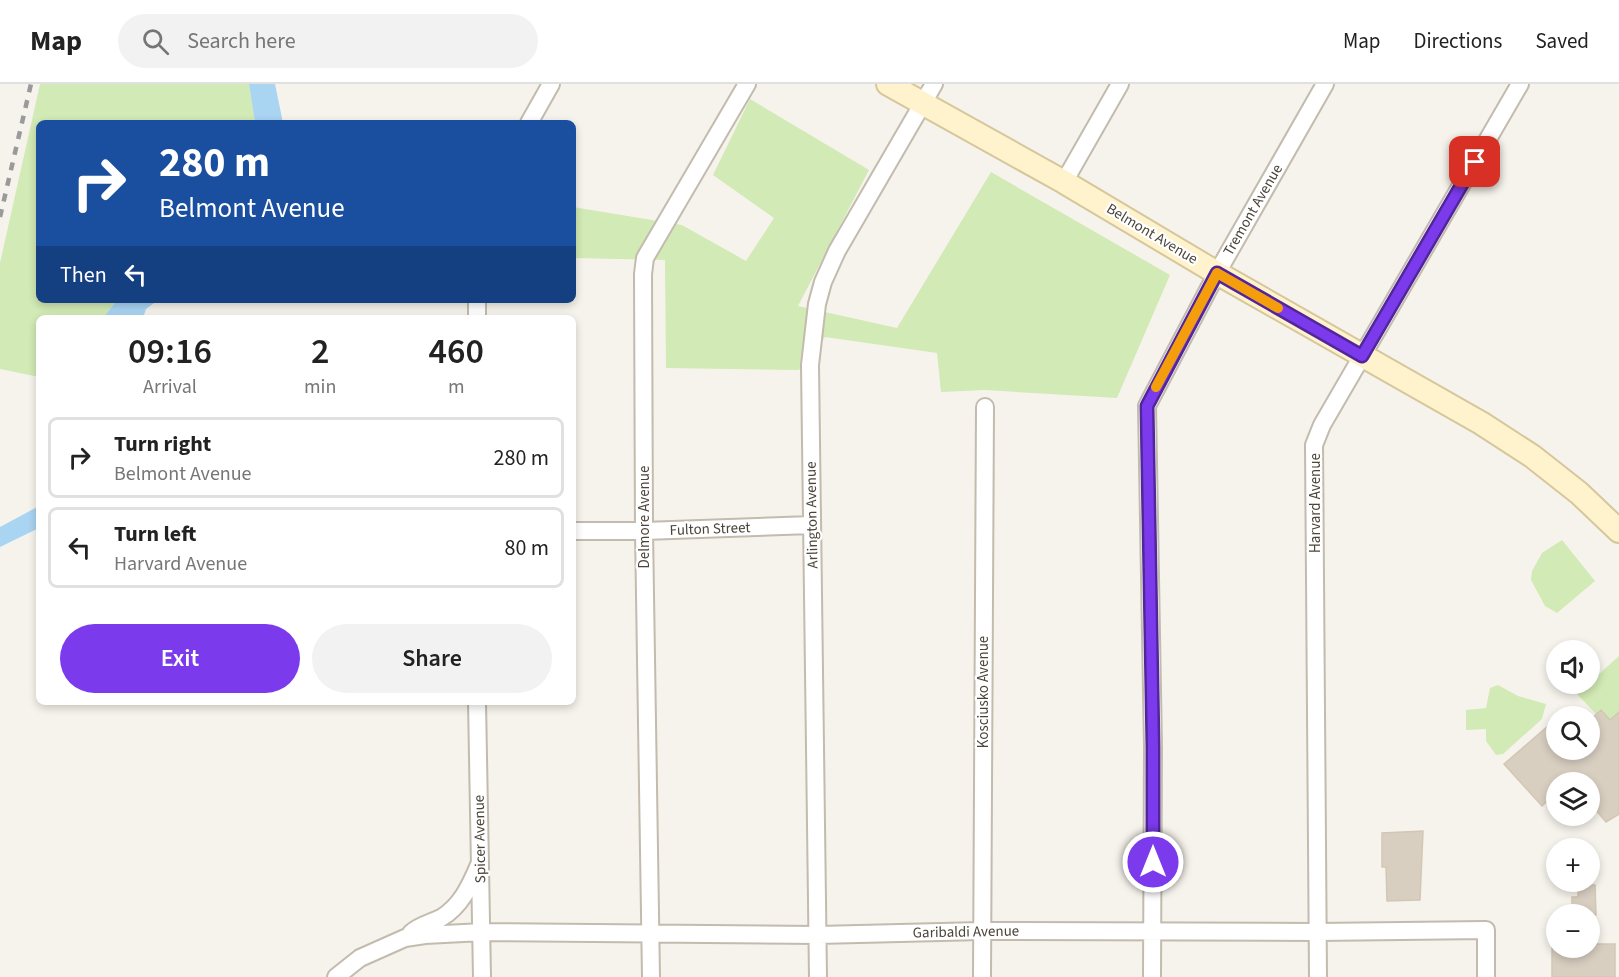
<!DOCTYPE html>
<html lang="en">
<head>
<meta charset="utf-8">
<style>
  :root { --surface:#fff; --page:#f2f2f2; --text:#222; --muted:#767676; --line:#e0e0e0; --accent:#7c3aed }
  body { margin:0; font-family:"Source Sans 3",sans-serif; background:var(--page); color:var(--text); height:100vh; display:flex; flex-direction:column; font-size:22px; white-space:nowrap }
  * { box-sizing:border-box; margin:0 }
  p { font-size:20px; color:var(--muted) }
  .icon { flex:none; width:33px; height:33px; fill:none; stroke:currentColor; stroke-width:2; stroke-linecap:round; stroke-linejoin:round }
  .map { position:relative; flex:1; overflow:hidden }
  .details { position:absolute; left:36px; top:231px; width:540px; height:390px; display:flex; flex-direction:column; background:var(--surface); border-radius:9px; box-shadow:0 3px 9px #0003 }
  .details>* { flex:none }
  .banner { position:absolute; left:36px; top:36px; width:540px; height:183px; border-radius:9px; box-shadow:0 3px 9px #0003; background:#1a4fa0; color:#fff; overflow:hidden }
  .controls { position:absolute; left:1546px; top:556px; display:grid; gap:12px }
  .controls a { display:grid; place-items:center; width:54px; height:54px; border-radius:50%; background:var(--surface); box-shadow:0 3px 9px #0003; font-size:30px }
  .pin { position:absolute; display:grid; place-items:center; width:51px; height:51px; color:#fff; margin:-26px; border-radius:12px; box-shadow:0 3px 9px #0006 }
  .me { position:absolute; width:66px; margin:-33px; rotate:0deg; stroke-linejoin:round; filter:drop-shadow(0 0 4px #0008) }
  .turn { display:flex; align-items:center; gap:21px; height:126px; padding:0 24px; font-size:27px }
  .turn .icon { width:78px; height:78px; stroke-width:2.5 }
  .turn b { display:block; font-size:42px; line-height:51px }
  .then { display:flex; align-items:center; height:57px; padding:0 24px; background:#0003; gap:12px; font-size:22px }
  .eta { display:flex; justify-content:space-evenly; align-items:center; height:102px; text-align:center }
  .eta b { font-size:36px; font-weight:600; line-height:42px }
  .button { display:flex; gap:12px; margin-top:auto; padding:12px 24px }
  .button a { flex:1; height:69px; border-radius:36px; background:var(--accent); color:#fff; font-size:24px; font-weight:600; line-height:69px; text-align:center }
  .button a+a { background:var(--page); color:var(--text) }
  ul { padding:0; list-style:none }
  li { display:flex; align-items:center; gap:18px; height:81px; margin:0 12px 9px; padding:0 12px; border:3px solid var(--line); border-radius:9px }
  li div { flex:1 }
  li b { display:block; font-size:22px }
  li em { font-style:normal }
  header { display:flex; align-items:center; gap:36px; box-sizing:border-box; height:84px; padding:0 30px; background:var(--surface); border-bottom:2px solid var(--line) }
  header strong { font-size:28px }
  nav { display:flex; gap:33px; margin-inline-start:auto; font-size:21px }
  .search { width:420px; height:54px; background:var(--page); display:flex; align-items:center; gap:15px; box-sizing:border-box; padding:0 21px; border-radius:33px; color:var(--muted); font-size:22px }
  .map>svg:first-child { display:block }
  .green { fill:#d2eab5 }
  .water { fill:#a9d4f2 }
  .building { fill:#d8cfc1; stroke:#d3c7b4; stroke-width:1.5 }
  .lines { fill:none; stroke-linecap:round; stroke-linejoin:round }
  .street-casing { stroke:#c2bbae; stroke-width:20 }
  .secondary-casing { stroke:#d6c79b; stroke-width:26 }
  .street { stroke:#fff; stroke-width:16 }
  .secondary { stroke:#fff3cd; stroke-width:22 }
  .rail { stroke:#9a9a9a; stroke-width:4.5; stroke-dasharray:8 8; stroke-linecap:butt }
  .route-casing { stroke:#51269a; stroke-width:15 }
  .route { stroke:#7c3aed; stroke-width:10 }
  .slow { stroke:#f59e0b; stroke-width:10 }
  .labels { text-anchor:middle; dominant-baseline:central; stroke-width:4.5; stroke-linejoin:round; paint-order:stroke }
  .street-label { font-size:15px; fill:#4b4439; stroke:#fff }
</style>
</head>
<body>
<header>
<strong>Map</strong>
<div class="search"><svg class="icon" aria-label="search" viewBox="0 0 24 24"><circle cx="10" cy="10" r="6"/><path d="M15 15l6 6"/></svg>Search here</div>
<nav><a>Map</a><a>Directions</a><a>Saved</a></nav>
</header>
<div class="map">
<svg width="1619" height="893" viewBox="0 0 1619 893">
  <rect width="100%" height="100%" fill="#f6f3ec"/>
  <!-- green -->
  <path class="green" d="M 40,0 L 249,0 L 255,39 L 39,39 L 39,216 L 117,216 L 103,234 L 39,234 L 39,293 L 0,285 L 0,179 Z
    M 750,15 L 869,86 L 798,222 L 897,244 L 991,88 L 1170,191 L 1117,314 L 985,306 L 941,308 L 937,269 L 825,253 L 799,286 L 666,284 L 665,176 L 573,174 L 573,123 L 682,141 L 746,177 L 774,134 L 713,91 Z
    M 1562,456 L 1595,497 L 1557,529 L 1545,522 L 1531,496 L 1532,487 L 1542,469 Z
    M 1619,572 L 1619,628 L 1610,636 L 1596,630 L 1577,610 Z
    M 1498,601 L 1518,612 L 1546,620 L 1542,635 L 1503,670 L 1496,671 L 1486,657 L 1486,645 L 1466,646 L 1466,626 L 1486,624 L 1490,604 Z"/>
  <!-- water -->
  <path class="water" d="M 249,0 L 275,0 L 283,39 L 255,39 Z
    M 117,216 L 158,216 L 146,225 L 143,234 L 103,234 Z
    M 39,422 L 39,444 L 0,463 L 0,443 Z"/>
  <!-- building -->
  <path class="building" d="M 1601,626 L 1610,636 L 1619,628 L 1619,730 L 1606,738 L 1590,719 L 1590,699 L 1557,699 L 1557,708 L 1542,722 L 1504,680 L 1548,642 L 1557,652 L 1557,666 L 1590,666 L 1590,636 Z
    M 1423,747 L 1420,816 L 1387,817 L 1386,783 L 1382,783 L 1382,749 Z
    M 1578,801 L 1595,801 L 1596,831 L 1572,831 L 1572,813 L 1578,813 Z
    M 1590,860 L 1615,860 L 1615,893 L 1552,893 L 1552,864 L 1590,864 Z"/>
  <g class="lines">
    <!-- street casing -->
    <g class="street-casing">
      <path id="street" d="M 529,39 L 551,0
        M 1064,98 L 1120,0
        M 477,234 L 477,216
        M 573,447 L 644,447 L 811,441
        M 477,618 L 482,893
        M 411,849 C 420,841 431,839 441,834 C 461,822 470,802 479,781
        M 336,893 L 360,874 L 405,854 L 425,851 L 483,848 L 818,851 L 982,847 L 1317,848 L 1486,846 L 1486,893
        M 651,893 L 644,447 L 643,190 L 645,174 L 747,0
        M 818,893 L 810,281 L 817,220 L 823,198 L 837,167 L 934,0
        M 982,893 L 985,323
        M 1152,893 L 1153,663 L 1147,322 L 1217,189 L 1325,0
        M 1318,893 L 1314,361 L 1322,341 L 1520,0"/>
    </g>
    <!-- secondary casing -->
    <g class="secondary-casing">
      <path id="secondary" d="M 888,0 L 1064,98 L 1217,189 L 1481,339 L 1532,372 L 1579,409 L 1619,447"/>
    </g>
    <!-- street -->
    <use href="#street" class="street"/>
    <!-- secondary -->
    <use href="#secondary" class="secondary"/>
    <!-- rail -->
    <path class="rail" d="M 0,133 L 31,0"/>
  </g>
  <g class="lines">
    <!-- route casing -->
    <g class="route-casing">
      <path id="route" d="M 1153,778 L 1153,663 L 1147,322 L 1217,189 L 1362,272 L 1475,78"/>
    </g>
    <!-- route -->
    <use href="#route" class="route"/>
    <!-- slow -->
    <path class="slow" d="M 1156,303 L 1217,189 L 1278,224"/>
  </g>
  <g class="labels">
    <!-- street labels -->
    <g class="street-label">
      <text transform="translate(1253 126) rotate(-60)">Tremont Avenue</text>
      <text transform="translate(1152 150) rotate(31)">Belmont Avenue</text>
      <text transform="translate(1315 419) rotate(-90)">Harvard Avenue</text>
      <text transform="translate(812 431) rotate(-91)">Arlington Avenue</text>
      <text transform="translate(644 433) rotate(-90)">Delmore Avenue</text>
      <text transform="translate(710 445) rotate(-2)">Fulton Street</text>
      <text transform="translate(983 608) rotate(-90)">Kosciusko Avenue</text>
      <text transform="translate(480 755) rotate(-91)">Spicer Avenue</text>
      <text transform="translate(966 848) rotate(-1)">Garibaldi Avenue</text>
    </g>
  </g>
</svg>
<div class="controls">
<a><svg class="icon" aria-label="sound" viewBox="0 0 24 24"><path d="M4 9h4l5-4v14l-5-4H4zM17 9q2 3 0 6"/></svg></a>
<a><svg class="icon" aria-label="search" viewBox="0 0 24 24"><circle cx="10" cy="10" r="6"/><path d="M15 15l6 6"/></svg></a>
<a><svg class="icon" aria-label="layers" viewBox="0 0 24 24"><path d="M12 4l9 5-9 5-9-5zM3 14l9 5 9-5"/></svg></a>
<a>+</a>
<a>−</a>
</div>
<div class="pin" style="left:1475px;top:78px;background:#d93025"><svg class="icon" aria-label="arrive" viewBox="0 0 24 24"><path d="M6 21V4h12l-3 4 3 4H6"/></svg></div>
<svg class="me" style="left:1153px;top:778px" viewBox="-20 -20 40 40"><circle r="17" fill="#7c3aed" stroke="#fff" stroke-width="3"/><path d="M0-11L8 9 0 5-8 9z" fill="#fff"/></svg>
<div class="banner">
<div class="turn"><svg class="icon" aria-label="right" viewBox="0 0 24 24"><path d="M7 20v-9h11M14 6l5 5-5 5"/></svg><div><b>280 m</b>Belmont Avenue</div></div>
<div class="then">Then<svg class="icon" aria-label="left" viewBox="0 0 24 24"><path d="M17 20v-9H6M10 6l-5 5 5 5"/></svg></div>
</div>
<section class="details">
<div class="eta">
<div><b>09:16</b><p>Arrival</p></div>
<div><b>2</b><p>min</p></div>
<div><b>460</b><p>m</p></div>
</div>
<ul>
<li><svg class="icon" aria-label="right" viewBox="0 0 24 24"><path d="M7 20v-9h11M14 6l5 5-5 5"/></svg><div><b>Turn right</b><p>Belmont Avenue</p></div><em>280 m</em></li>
<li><svg class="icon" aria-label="left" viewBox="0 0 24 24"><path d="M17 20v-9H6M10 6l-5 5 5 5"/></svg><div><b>Turn left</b><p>Harvard Avenue</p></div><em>80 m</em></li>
</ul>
<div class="button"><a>Exit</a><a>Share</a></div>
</section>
</div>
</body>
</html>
